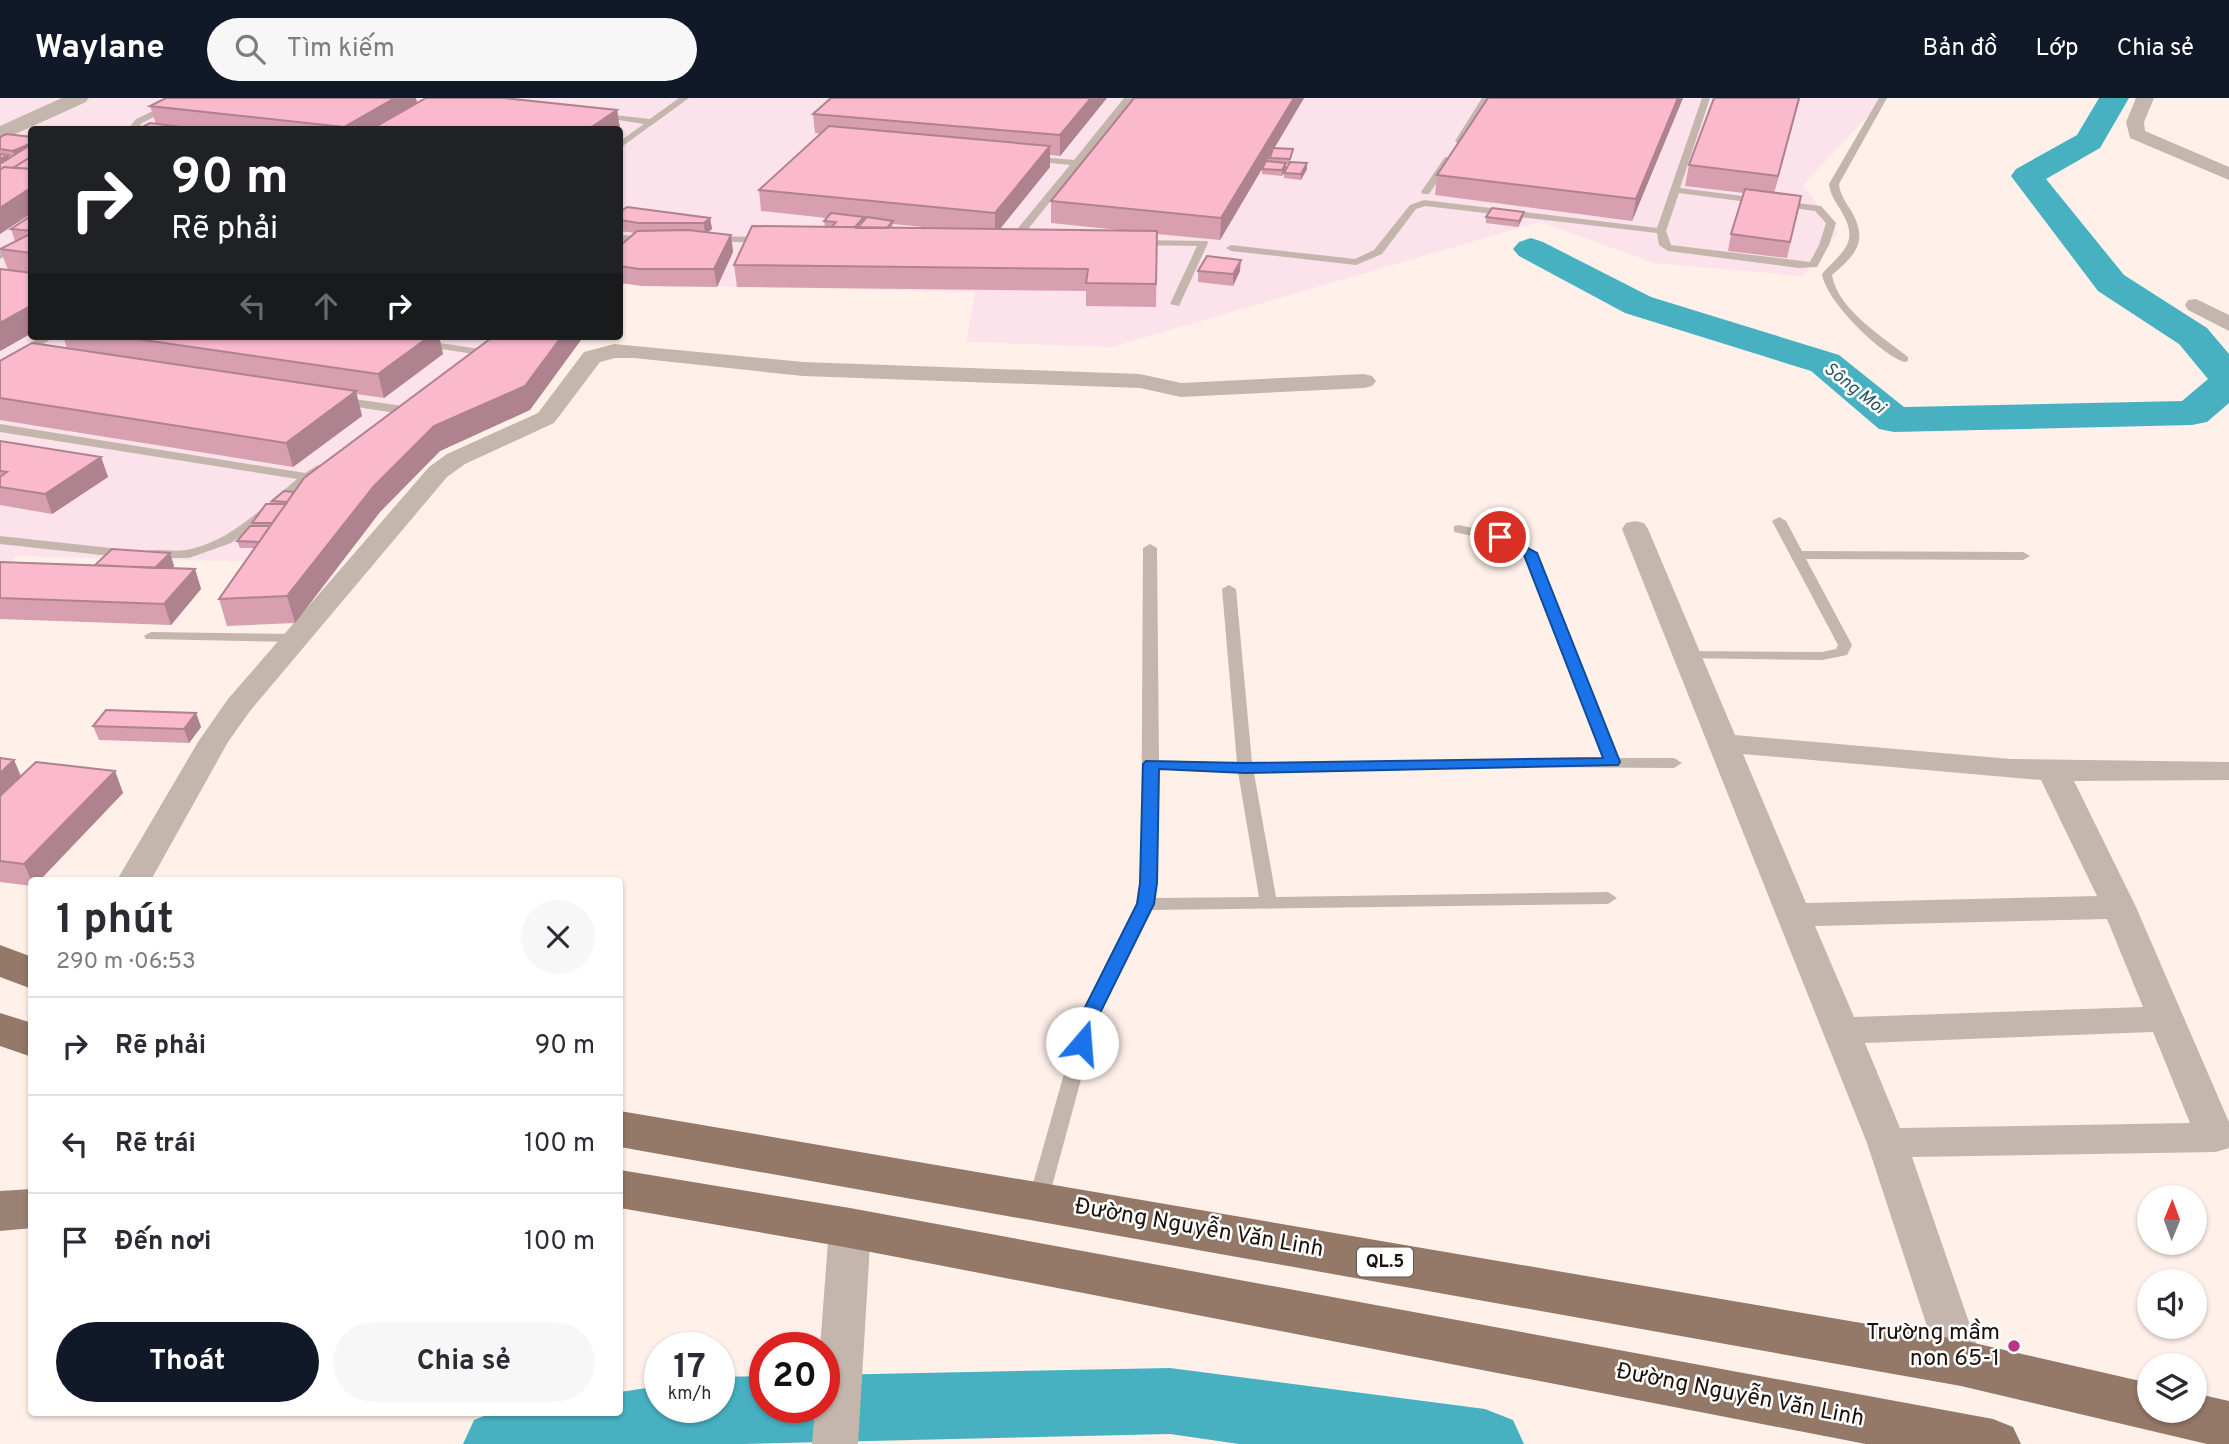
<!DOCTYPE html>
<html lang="vi">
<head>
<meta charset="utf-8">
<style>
  :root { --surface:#fff; --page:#f7f7f7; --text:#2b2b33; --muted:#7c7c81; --line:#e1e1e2; --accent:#111827 }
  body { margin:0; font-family:Overpass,sans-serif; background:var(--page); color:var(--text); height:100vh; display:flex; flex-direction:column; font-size:26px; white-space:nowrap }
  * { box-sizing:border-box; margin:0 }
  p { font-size:23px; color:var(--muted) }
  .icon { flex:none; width:38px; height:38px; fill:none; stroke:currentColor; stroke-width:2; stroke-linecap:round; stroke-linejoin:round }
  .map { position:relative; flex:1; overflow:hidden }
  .side { position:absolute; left:28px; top:779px; width:595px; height:539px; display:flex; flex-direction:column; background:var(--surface); border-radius:7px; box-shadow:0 2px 5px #0004 }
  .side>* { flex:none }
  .banner { position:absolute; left:28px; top:28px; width:595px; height:214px; border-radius:7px; box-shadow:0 2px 5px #0004; background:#202124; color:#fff; overflow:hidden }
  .needle { width:46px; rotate:1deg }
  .fabs { position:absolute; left:2137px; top:1087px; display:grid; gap:14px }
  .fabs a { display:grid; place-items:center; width:70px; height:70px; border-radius:50%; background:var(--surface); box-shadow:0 2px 5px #0004; font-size:35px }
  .speed { position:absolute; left:644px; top:1234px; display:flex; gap:14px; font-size:35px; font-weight:700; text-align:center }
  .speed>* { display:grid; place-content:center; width:91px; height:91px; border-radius:50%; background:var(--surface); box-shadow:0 2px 5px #0004; line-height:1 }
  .speed small { font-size:18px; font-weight:400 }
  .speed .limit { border:10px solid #d22; background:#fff; color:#111 }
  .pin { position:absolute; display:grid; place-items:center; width:60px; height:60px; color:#fff; margin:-30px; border:4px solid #fff; border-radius:50%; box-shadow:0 2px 7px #0007 }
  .me { position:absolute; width:77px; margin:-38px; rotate:18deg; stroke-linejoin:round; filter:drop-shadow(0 0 5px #0008) }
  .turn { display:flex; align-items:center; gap:24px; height:147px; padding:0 28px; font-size:32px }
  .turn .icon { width:91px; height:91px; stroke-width:2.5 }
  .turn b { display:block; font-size:49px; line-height:60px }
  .lanes { display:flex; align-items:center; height:66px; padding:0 28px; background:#0003; justify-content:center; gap:35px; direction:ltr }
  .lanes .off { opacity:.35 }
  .round { display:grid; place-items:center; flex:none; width:74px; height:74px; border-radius:37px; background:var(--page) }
  .summary { display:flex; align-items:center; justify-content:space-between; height:119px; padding:0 28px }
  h1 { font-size:42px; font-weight:700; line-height:52px }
  .primary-button { display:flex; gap:14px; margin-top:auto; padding:14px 28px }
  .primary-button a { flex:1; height:80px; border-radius:42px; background:var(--accent); color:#fff; font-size:28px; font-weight:700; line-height:80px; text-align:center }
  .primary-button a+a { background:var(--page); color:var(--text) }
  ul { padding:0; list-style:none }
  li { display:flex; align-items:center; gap:21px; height:98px; padding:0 28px; border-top:2px solid var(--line) }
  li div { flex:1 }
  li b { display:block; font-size:26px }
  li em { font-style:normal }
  header { display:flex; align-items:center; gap:42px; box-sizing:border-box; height:98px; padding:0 35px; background:var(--accent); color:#fff }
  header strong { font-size:33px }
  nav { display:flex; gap:38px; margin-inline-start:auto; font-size:24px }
  .search { width:490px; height:63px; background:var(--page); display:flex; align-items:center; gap:18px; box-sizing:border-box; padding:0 24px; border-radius:38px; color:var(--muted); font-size:26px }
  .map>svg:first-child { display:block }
  .industrial { fill:#fce2ea }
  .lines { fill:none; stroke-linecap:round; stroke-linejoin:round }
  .river { fill:#47b1c2; fill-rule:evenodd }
  .service { fill:#c4b6ad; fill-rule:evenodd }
  .minor { fill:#c4b6ad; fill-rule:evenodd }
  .tertiary { fill:#c4b6ad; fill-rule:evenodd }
  .primary { fill:#9b8172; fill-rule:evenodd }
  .trunk { fill:#947868; fill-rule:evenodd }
  .wall { fill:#d79fb0; fill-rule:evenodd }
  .shaded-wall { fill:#af8290 }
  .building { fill:#fab9cd; stroke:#af8290; stroke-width:2 }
  .route { fill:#1a73e8; stroke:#114b97; stroke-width:2 }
  .poi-dot { fill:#b53785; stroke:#fff; stroke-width:2.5 }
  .labels { text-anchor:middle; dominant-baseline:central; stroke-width:5; stroke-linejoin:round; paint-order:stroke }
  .far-water-label { font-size:18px; font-style:italic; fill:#27555d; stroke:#fff }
  .shield { fill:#fff; stroke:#605854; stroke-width:2 }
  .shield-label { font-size:18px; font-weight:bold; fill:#1c110b }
  .near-street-label { font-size:23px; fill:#1c110b; stroke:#fff }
  .near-poi-label { font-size:23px; fill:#1c110b; stroke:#fff; text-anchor:end }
</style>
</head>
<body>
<header>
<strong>Waylane</strong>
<div class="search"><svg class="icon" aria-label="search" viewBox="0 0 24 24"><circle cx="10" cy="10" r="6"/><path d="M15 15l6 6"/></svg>Tìm kiếm</div>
<nav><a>Bản đồ</a><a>Lớp</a><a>Chia sẻ</a></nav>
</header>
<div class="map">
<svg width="2229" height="1346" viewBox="0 0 2229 1346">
  <rect width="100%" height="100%" fill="#fff1ea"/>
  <!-- industrial -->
  <path class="industrial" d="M 0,0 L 1885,0 L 1803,87 L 1838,135 L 1802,178 L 1654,165 L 1540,124 L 1112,249 L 966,244 L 975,194 L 620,186 L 620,32 L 32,32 L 32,238 L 532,238 L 270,464 L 16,458 L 0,472 Z"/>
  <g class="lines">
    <!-- river -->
    <path class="river" d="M 2099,0 L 2129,0 L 2100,50 L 2046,81 L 2124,177 L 2207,230 L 2229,256 L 2229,305 L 2207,324 L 2192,327 L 1894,334 L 1879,331 L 1811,273 L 1625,215 L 1519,158 L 1513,151 L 1519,144 L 1531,140 L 1543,144 L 1651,199 L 1839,257 L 1904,309 L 2182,303 L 2208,281 L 2179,246 L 2098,193 L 2011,78 L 2016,71 L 2077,37 Z
      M 1170,1270 L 1485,1311 L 1513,1322 L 1524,1346 L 1239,1346 L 1170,1336 L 744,1346 L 463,1346 L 474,1322 L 494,1314 L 620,1314 L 620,1294 L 660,1288 L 660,1309 L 719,1309 L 719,1279 L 765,1278 L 765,1309 L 824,1309 L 824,1277 Z"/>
    <!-- service -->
    <path class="service" d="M 181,0 L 192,0 L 142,25 L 140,27 L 145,32 L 135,32 L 131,27 L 136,21 Z
      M 679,0 L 689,0 L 620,50 L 620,43 L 644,26 L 593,18 L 597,15 L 650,21 Z
      M 1124,0 L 1133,0 L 1017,145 L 1009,145 L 1009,141 L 1070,67 L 1030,63 L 1027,62 L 1027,58 L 1074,62 Z
      M 1482,0 L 1490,0 L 1463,45 L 1457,45 L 1455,43 Z
      M 1702,0 L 1710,0 L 1680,90 L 1821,108 L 1836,125 L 1829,147 L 1817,169 L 1799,170 L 1668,153 L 1659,147 L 1657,135 L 1425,108 L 1416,111 L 1382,156 L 1356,167 L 1231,153 L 1226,150 L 1231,147 L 1355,161 L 1374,152 L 1410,107 L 1424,102 L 1657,130 ZM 1679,95 L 1815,113 L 1826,125 L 1819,147 L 1810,164 L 1671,147 L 1666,133 Z
      M 1879,0 L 1887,0 L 1839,86 C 1840,96 1845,103 1850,111 C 1869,142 1857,156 1832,177 C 1838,212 1882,238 1908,259 L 1908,263 L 1904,264 C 1879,255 1826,203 1822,176 C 1843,152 1861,145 1840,111 C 1835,103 1830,96 1829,86 Z
      M 1445,59 L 1453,61 L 1429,96 L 1423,96 L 1421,94 Z
      M 32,132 L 32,140 L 0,161 L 0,153 Z
      M 620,137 L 648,138 L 653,141 L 648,144 L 620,143 Z
      M 709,138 L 767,139 L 772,142 L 767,145 L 705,143 L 705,139 Z
      M 1132,142 L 1207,143 L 1208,145 L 1179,208 L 1170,206 L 1197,148 L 1136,147 L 1131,144 Z
      M 43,238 L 57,238 L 0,270 L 0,262 Z
      M 420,242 L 480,251 L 486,254 L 480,257 L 416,247 L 414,245 Z
      M 340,299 L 403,308 L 409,312 L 403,316 L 336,306 L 336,300 Z
      M 0,326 L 305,375 L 318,367 L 324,371 L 262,423 L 231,445 L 189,460 L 151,460 L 146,459 L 146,453 C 161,450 176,455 191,451 C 233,441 264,408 297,381 L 0,334 Z
      M 1779,419 L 1786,423 L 1802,453 L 2023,454 L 2030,458 L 2023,462 L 1806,461 L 1852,547 L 1847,557 L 1822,562 L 1681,560 L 1679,557 L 1686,553 L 1822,554 L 1836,551 L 1838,547 L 1772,423 Z
      M 1459,427 L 1505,437 L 1537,455 L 1618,660 L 1674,660 L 1682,665 L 1674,670 L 1519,669 L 1254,675 L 1276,799 L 1608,794 L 1617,800 L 1608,806 L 1151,812 L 1098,919 L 1048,1103 L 1045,1109 L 1038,1111 L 1031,1109 L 1028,1103 L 1080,919 L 1136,806 L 1141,785 L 1143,450 L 1150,446 L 1157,450 L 1159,662 L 1237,665 L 1222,491 L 1229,487 L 1236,491 L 1252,665 L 1603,660 L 1524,457 L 1496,443 L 1454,434 L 1454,428 ZM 1159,671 L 1238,674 L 1259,799 L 1155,800 L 1157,785 Z
      M 0,438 L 129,452 L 136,456 L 129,460 L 0,446 Z
      M 151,534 L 296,536 L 303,540 L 296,544 L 146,541 L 144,538 Z"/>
    <!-- minor -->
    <path class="minor" d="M 2136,0 L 2154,0 L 2144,24 L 2145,33 L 2229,69 L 2229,82 L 2130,40 L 2126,24 Z
      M 2196,201 L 2229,217 L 2229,233 L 2188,212 L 2185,207 L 2188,202 Z
      M 614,246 L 803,264 L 1140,276 L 1181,285 L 1364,276 L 1372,278 L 1376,283 L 1372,288 L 1364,290 L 1181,299 L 1140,290 L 803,278 L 634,260 L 615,260 L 600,264 L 554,325 L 465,366 L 447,379 L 250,613 L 228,644 L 151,782 L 117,782 L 198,644 L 228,601 L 429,369 L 447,356 L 538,315 L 584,254 Z
      M 1635,423 L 1644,425 L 1648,431 L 1735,637 L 2011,661 L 2229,664 L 2229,682 L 2074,683 L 2136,809 L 2229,1024 L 2229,1050 L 2216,1054 L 1912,1059 L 1983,1265 L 1977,1278 L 1961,1284 L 1945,1278 L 1939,1265 L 1867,1045 L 1622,431 L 1626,425 ZM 1743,656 L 2041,682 L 2097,798 L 1806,805 ZM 2107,821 L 2143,909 L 1854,919 L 1815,828 ZM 2153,934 L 2190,1025 L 1900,1030 L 1865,945 Z
      M 850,1114 L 865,1119 L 871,1130 L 858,1346 L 812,1346 L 815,1309 L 824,1309 L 824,1250 L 820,1250 L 829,1130 L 835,1119 Z"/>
    <!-- tertiary -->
    <path class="tertiary" d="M 62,0 L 89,0 L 86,4 L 0,43 L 0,28 Z"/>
    <!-- primary -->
    <path class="primary" d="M 32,1091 L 32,1130 L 0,1133 L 0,1093 Z"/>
    <!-- trunk -->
    <path class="trunk" d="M 0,847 L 32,859 L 32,891 L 0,879 Z
      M 0,915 L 32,925 L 32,959 L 0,948 Z
      M 620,1013 L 1961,1242 L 2149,1285 L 2149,1312 L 2194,1312 L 2194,1295 L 2229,1303 L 2229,1346 L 2207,1346 L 1961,1288 L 620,1049 Z
      M 620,1072 L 850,1110 L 1993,1321 L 2013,1329 L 2021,1346 L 1866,1346 L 850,1150 L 620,1110 Z"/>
  </g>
  <!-- wall -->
  <path class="wall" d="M 1107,0 L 1060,58 L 1050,57 L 1050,69 L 1000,131 L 1129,133 L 1051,125 L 1051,103 L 1134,0 L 1304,0 L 1274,50 L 1292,56 L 1290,64 L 1307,71 L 1301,82 L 1284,80 L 1284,75 L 1289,66 L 1286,66 L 1286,70 L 1282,78 L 1262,76 L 1262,71 L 1220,142 L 1157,136 L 1156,209 L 1086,208 L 1086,193 L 737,189 L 734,167 L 825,129 L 824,123 L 827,120 L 761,113 L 759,92 L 821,36 L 815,35 L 813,16 ZM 893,126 L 934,130 L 892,130 Z
    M 1683,0 L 1632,123 L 1435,97 L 1437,77 Z
    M 1714,0 L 1800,0 L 1774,94 L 1801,98 L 1787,160 L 1728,153 L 1731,136 L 1744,95 L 1685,88 L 1689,67 Z
    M 417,5 L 617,12 L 620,31 L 137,32 L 156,26 L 150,8 Z
    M 0,39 L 32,39 L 32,115 L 0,136 Z
    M 620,104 L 621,113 L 710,120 L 712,131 L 707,134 L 731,137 L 733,154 L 717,189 L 642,188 L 620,185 L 620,148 L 635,135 L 620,133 Z
    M 1524,114 L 1523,119 L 1518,129 L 1486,125 L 1486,119 Z
    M 32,117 L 32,235 L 0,253 L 0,171 L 8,172 L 0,151 L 15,143 L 11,131 Z
    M 1198,173 L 1240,173 L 1233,188 L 1198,184 Z
    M 63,238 L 439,238 L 443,256 L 384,300 L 356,296 L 362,318 L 293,369 L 0,322 L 0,263 L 67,250 Z
    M 442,238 L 463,238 L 460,241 Z
    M 530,312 L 440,353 L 380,414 L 295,525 L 227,528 L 219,501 L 255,450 L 240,450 L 237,443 L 253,428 L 252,425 L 273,406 L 272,403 Z
    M 0,343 L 101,359 L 108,379 L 52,416 L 0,407 Z
    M 170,455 L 174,468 L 172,470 L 195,471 L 201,491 L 171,527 L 0,521 L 0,464 L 95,467 Z
    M 196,615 L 201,629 L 189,645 L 99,642 L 93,628 Z
    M 0,660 L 14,662 L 21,678 L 115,673 L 123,695 L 40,782 L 32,782 L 32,788 L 0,784 Z"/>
  <!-- shaded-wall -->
  <path class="shaded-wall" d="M 395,0 L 416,0 L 418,9 L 379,32 L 344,32 L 344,29 Z
    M 1091,0 L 1107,0 L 1060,58 L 1060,37 Z
    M 1294,0 L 1304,0 L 1220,142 L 1221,120 Z
    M 1678,0 L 1683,0 L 1632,123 L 1636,101 Z
    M 1799,0 L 1800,0 L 1773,99 L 1778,78 Z
    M 617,12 L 620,31 L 620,32 L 587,32 Z
    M 32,45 L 32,57 L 16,63 L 13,53 Z
    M 1050,48 L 1050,69 L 995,137 L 995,115 Z
    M 8,57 L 10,63 L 0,67 L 0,61 Z
    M 1286,65 L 1286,70 L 1282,78 L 1282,72 Z
    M 1307,65 L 1307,71 L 1301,82 L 1301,76 Z
    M 32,89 L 32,115 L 0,136 L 0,110 Z
    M 1524,114 L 1523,119 L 1518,129 L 1519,123 Z
    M 710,120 L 712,131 L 705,136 L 704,125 Z
    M 731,137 L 733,154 L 717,189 L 714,171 Z
    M 1241,162 L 1240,173 L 1233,188 L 1233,176 Z
    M 32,207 L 32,235 L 0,253 L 0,225 Z
    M 430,238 L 439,238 L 443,256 L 384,300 L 378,276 Z
    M 562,238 L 584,238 L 530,312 L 440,353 L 380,414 L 295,525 L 287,498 L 374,388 L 434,328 Z
    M 356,293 L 362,318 L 293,369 L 286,345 Z
    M 101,359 L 108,379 L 52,416 L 45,396 Z
    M 170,455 L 174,468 L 156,487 L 151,473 Z
    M 195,471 L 201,491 L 171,527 L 164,506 Z
    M 196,615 L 201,629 L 189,645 L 184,631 Z
    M 14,662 L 23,684 L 0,706 L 0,675 Z
    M 115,673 L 123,695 L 40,782 L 32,782 L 32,784 L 24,766 Z"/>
  <!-- building -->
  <path class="building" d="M 166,0 L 395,0 L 344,29 L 150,8 Z
    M 426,0 L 504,0 L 617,12 L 587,32 L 370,32 Z
    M 831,0 L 1091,0 L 1060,37 L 813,16 Z
    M 1134,0 L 1294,0 L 1221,120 L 1051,103 Z
    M 1488,0 L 1678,0 L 1636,101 L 1437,77 Z
    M 1714,0 L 1799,0 L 1778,78 L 1689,67 Z
    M 150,25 L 204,32 L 137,32 Z
    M 829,28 L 1050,48 L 995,115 L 759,92 Z
    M 6,36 L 32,39 L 32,45 L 13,53 L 0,51 L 0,39 Z
    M 32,46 L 32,58 L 13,70 L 4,69 L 0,72 L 0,66 Z
    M 1273,50 L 1293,51 L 1290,61 L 1270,60 Z
    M 0,56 L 8,57 L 0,61 Z
    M 32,58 L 32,71 L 13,70 Z
    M 1266,63 L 1286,65 L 1282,72 L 1262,71 Z
    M 1290,64 L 1307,65 L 1301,76 L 1284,75 Z
    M 4,69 L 32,71 L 32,89 L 0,110 L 0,72 Z
    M 1745,91 L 1801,98 L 1790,144 L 1731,136 Z
    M 627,109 L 710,120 L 704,125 L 638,125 L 620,122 L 620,114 Z
    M 1492,110 L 1524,114 L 1519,123 L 1486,119 Z
    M 831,115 L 864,119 L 855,129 L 832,129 L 836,124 L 824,123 Z
    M 32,117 L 32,133 L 11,131 Z
    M 867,119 L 893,123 L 887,130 L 857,130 Z
    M 752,128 L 1157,133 L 1156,186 L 1086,185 L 1088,171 L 734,167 Z
    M 688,132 L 731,137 L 714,171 L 639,171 L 620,168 L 620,148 L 637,133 Z
    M 32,135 L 32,155 L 0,151 Z
    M 1207,158 L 1241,162 L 1233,176 L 1198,173 Z
    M 0,171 L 32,175 L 32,207 L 0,225 Z
    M 116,238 L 430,238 L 378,276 Z
    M 494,238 L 562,238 L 525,288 L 434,328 L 374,388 L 287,498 L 219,501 L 304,380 Z
    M 32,245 L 356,293 L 286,345 L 0,300 L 0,263 Z
    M 0,343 L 101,359 L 45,396 L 0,389 L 0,379 L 7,374 L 0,373 Z
    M 284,393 L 294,394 L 287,404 L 272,403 Z
    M 266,406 L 286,406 L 272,425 L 252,425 Z
    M 250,428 L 270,428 L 259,444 L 237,443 Z
    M 112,451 L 170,455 L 155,470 L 95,467 Z
    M 0,464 L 195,471 L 164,506 L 0,500 Z
    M 106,612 L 196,615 L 184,631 L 93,628 Z
    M 0,660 L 14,662 L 0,675 Z
    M 36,664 L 115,673 L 24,766 L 0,763 L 0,698 Z"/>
  <!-- route -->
  <path class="route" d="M 1500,435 L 1537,455 L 1620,664 L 1618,667 L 1245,675 L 1159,671 L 1157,785 L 1154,806 L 1098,919 L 1089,950 L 1075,950 L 1072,945 L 1080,919 L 1137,806 L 1140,785 L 1143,666 L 1146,663 L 1245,665 L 1603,660 L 1524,457 L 1495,442 L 1495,437 Z"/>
  <!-- markers -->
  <circle class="poi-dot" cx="2014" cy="1248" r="7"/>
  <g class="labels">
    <!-- far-water labels -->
    <g class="far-water-label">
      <text transform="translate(1854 291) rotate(38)">Sông Moi</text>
    </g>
    <!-- shield labels -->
    <rect class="shield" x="1357" y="1149.5" width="56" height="29" rx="5"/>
    <g class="shield-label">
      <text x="1385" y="1164">QL.5</text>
    </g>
    <!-- near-street labels -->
    <g class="near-street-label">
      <text transform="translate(1199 1131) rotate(10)">Đường Nguyễn Văn Linh</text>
      <text transform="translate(1740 1298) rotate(11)">Đường Nguyễn Văn Linh</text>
    </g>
    <!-- near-poi labels -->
    <g class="near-poi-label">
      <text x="2000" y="1235">Trường mầm<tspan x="2000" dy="26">non 65-1</tspan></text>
    </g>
  </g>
</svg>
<div class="fabs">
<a><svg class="needle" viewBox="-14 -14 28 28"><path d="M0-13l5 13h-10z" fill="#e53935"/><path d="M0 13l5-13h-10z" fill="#7c7c81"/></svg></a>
<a><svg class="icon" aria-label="sound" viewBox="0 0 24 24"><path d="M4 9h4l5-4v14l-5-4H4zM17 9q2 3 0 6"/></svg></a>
<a><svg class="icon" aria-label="layers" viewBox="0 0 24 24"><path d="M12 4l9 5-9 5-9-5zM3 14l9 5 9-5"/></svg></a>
</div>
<div class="speed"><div>17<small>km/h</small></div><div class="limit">20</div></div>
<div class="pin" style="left:1500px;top:439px;background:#d93025"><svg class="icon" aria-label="arrive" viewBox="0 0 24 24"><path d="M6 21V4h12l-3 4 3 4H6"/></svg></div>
<svg class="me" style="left:1082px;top:945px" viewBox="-20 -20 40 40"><circle r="19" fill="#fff"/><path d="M0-13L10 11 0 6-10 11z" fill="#1a73e8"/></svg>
<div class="banner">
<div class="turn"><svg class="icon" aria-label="right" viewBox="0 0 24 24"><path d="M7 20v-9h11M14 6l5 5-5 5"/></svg><div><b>90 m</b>Rẽ phải</div></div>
<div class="lanes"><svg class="icon off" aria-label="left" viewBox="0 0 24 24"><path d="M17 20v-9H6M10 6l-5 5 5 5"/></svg><svg class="icon off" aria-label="ahead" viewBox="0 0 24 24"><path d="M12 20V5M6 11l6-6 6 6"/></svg><svg class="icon" aria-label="right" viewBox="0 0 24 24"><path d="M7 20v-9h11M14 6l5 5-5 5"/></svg></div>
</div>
<section class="side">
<div class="summary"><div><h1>1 phút</h1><p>290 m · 06:53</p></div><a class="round"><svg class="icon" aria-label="close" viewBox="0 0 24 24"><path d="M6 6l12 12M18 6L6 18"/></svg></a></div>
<ul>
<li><svg class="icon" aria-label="right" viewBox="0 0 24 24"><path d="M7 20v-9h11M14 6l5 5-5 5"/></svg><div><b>Rẽ phải</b></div><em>90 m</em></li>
<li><svg class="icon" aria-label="left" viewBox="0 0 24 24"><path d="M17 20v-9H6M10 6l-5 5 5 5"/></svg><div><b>Rẽ trái</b></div><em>100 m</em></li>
<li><svg class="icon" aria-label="arrive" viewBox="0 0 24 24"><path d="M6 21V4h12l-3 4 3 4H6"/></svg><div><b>Đến nơi</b></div><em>100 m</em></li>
</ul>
<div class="primary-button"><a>Thoát</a><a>Chia sẻ</a></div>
</section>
</div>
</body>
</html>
